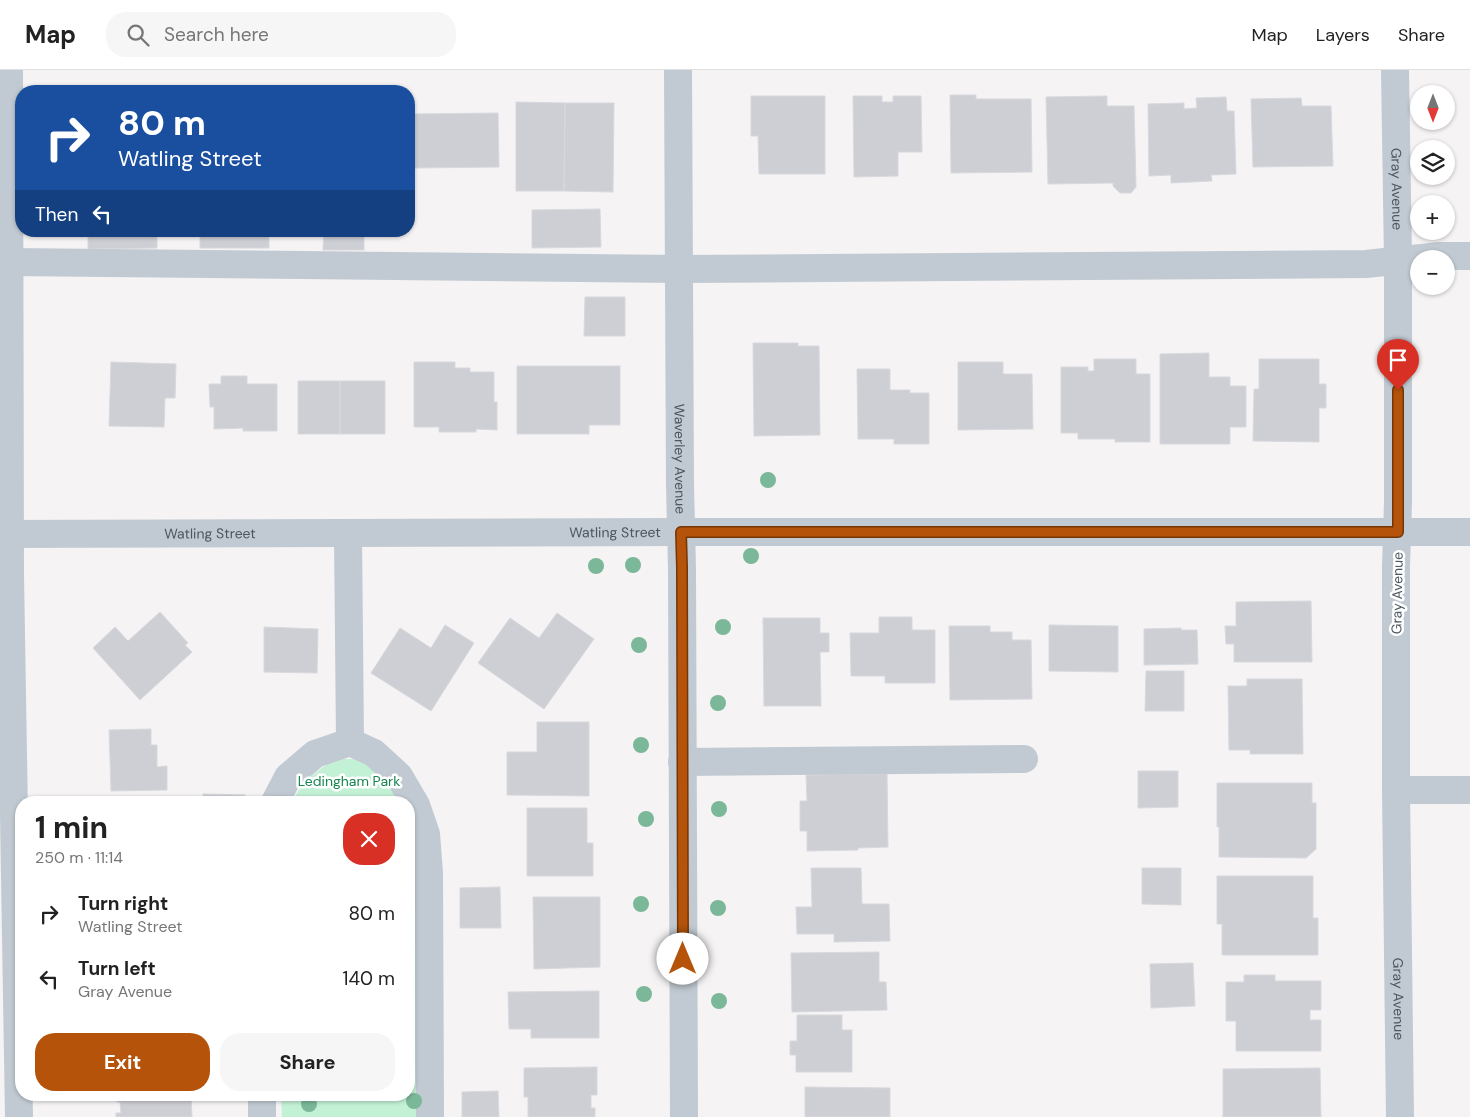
<!DOCTYPE html>
<html lang="en">
<head>
<meta charset="utf-8">
<style>
  :root { --surface:#fff; --page:#f6f6f6; --text:#222; --muted:#767676; --line:#e0e0e0; --accent:#b45309 }
  body { margin:0; font-family:"DM Sans",sans-serif; background:var(--page); color:var(--text); height:100vh; display:flex; flex-direction:column; font-size:19px; white-space:nowrap }
  * { box-sizing:border-box; margin:0 }
  p { font-size:16px; color:var(--muted) }
  .icon { flex:none; width:28px; height:28px; fill:none; stroke:currentColor; stroke-width:2; stroke-linecap:round; stroke-linejoin:round }
  .map { position:relative; flex:1; overflow:hidden }
  .panel { position:absolute; left:15px; top:726px; width:400px; height:305px; display:flex; flex-direction:column; background:var(--surface); border-radius:20px; box-shadow:0 1px 4px #0004 }
  .panel>* { flex:none }
  .guide { position:absolute; left:15px; top:15px; width:400px; height:152px; border-radius:20px; box-shadow:0 1px 4px #0004; background:#1a4fa0; color:#fff; overflow:hidden }
  .needle { width:32px; rotate:180deg }
  .controls { position:absolute; left:1410px; top:15px; display:grid; gap:10px }
  .controls a { display:grid; place-items:center; width:45px; height:45px; border-radius:50%; background:var(--surface); box-shadow:0 1px 4px #0004; font-size:25px }
  .pin { position:absolute; display:grid; place-items:center; width:42px; height:42px; color:#fff; margin:-51px -21px; border-radius:50% 50% 50% 0; rotate:-45deg; box-shadow:0 0 5px #0007 }
  .pin .icon { rotate:45deg }
  .me { position:absolute; width:55px; margin:-28px; rotate:0deg; stroke-linejoin:round; filter:drop-shadow(0 0 4px #0008) }
  .turn { display:flex; align-items:center; gap:18px; height:105px; padding:0 20px; font-size:22px }
  .turn .icon { width:65px; height:65px; stroke-width:2.5 }
  .turn b { display:block; font-size:35px; line-height:42px }
  .then { display:flex; align-items:center; height:48px; padding:0 20px; background:#0003; gap:10px; font-size:19px }
  .round { display:grid; place-items:center; flex:none; width:52px; height:52px; border-radius:20px; background:var(--page) }
  .overview { display:flex; align-items:center; justify-content:space-between; height:85px; padding:0 20px }
  h1 { font-size:30px; font-weight:700; line-height:38px }
  .button { display:flex; gap:10px; margin-top:auto; padding:10px 20px }
  .button a { flex:1; height:58px; border-radius:20px; background:var(--accent); color:#fff; font-size:20px; font-weight:700; line-height:58px; text-align:center }
  .button a+a { background:var(--page); color:var(--text) }
  ul { padding:0; list-style:none }
  li { display:flex; align-items:center; gap:15px; height:65px; padding:0 20px }
  li div { flex:1 }
  li b { display:block; font-size:19px }
  li em { font-style:normal }
  header { display:flex; align-items:center; gap:30px; box-sizing:border-box; height:70px; padding:0 25px; background:var(--surface); border-bottom:1px solid var(--line) }
  header strong { font-size:24px }
  nav { display:flex; gap:28px; margin-inline-start:auto; font-size:18px }
  .search { width:350px; height:45px; background:var(--page); display:flex; align-items:center; gap:12px; box-sizing:border-box; padding:0 18px; border-radius:20px; color:var(--muted); font-size:19px }
  .map>svg:first-child { display:block }
  .green { fill:#c3f1d5 }
  .building { fill:#cdcfd5; stroke:#d7d9de }
  .lines { fill:none; stroke-linecap:round; stroke-linejoin:round }
  .minor { stroke:#c1cad2; stroke-width:28 }
  .tree { fill:#7bb799 }
  .route-casing { stroke:#753606; stroke-width:12 }
  .route { stroke:#b45309; stroke-width:9 }
  .labels { text-anchor:middle; dominant-baseline:central; stroke-width:5; stroke-linejoin:round; paint-order:stroke }
  .street-label { font-size:14px; fill:#4a5661; stroke:#fff }
  .park-label { font-size:14px; fill:#17864f; stroke:#fff }
</style>
</head>
<body>
<header>
<strong>Map</strong>
<div class="search"><svg class="icon" aria-label="search" viewBox="0 0 24 24"><circle cx="10" cy="10" r="6"/><path d="M15 15l6 6"/></svg>Search here</div>
<nav><a>Map</a><a>Layers</a><a>Share</a></nav>
</header>
<div class="map">
<svg width="1470" height="1047" viewBox="0 0 1470 1047">
  <rect width="100%" height="100%" fill="#f5f3f3"/>
  <!-- green -->
  <path class="green" d="M 334,689 L 365,689 L 408,732 L 291,732 L 306,710 Z
    M 409,735 L 416,749 L 421,1047 L 282,1047 L 281,1025 L 409,1025 Z"/>
  <!-- building -->
  <path class="building" d="M 950,25 L 976,25 L 976,29 L 1031,29 L 1032,102 L 951,103 Z
    M 751,26 L 825,26 L 825,104 L 759,104 L 758,66 L 751,66 Z
    M 853,26 L 882,26 L 882,32 L 893,32 L 893,26 L 921,26 L 922,82 L 898,82 L 898,106 L 854,107 Z
    M 1107,26 L 1107,36 L 1134,36 L 1136,117 L 1131,123 L 1120,123 L 1113,116 L 1113,113 L 1048,114 L 1046,27 Z
    M 1226,27 L 1227,41 L 1234,41 L 1236,104 L 1211,105 L 1212,111 L 1171,113 L 1171,105 L 1149,106 L 1148,34 L 1184,33 L 1184,39 L 1197,38 L 1196,28 Z
    M 1301,28 L 1302,36 L 1331,36 L 1333,96 L 1253,97 L 1251,29 Z
    M 516,32 L 565,33 L 564,121 L 516,121 Z
    M 565,33 L 614,33 L 613,122 L 564,121 Z
    M 498,43 L 499,97 L 414,98 L 413,44 Z
    M 600,139 L 601,177 L 532,178 L 532,140 Z
    M 88,161 L 157,161 L 157,178 L 88,179 Z
    M 200,161 L 269,161 L 269,178 L 200,178 Z
    M 324,161 L 364,161 L 364,180 L 323,180 Z
    M 585,227 L 625,227 L 625,266 L 584,266 Z
    M 753,273 L 798,273 L 798,276 L 819,276 L 820,365 L 754,366 Z
    M 1209,283 L 1209,307 L 1230,307 L 1230,316 L 1246,316 L 1246,357 L 1230,357 L 1230,374 L 1160,374 L 1160,284 Z
    M 1094,289 L 1136,289 L 1136,304 L 1150,304 L 1150,372 L 1115,372 L 1115,369 L 1078,369 L 1078,363 L 1061,363 L 1061,297 L 1088,297 L 1088,301 L 1094,301 Z
    M 1259,289 L 1319,289 L 1319,314 L 1326,314 L 1326,338 L 1319,338 L 1319,372 L 1253,371 L 1254,319 L 1259,319 Z
    M 111,292 L 176,294 L 175,328 L 165,328 L 164,357 L 109,356 Z
    M 414,292 L 455,292 L 455,298 L 470,298 L 470,302 L 494,302 L 494,332 L 497,332 L 497,360 L 476,359 L 476,362 L 439,362 L 439,357 L 414,357 Z
    M 958,292 L 1003,292 L 1003,304 L 1032,304 L 1033,359 L 958,360 Z
    M 517,296 L 620,296 L 620,355 L 589,355 L 589,364 L 517,364 Z
    M 857,299 L 890,299 L 890,320 L 910,320 L 910,323 L 929,323 L 929,374 L 894,374 L 894,369 L 858,369 Z
    M 221,306 L 247,306 L 247,314 L 277,314 L 277,361 L 243,361 L 243,358 L 214,359 L 214,337 L 210,337 L 209,314 L 221,314 Z
    M 298,311 L 340,311 L 340,364 L 298,364 Z
    M 340,311 L 385,311 L 385,364 L 340,364 Z
    M 1311,531 L 1312,592 L 1234,592 L 1234,574 L 1226,574 L 1225,556 L 1236,556 L 1236,532 Z
    M 160,542 L 188,573 L 185,575 L 192,582 L 140,630 L 93,578 L 115,557 L 128,571 Z
    M 557,543 L 594,569 L 544,639 L 478,593 L 510,548 L 539,568 Z
    M 879,547 L 912,547 L 912,560 L 935,560 L 935,613 L 885,613 L 885,606 L 851,606 L 850,563 L 879,563 Z
    M 763,548 L 820,548 L 820,563 L 829,563 L 829,582 L 820,582 L 821,636 L 764,636 Z
    M 445,555 L 474,573 L 431,641 L 371,603 L 400,558 L 431,578 Z
    M 1049,555 L 1118,556 L 1118,602 L 1049,601 Z
    M 949,556 L 990,556 L 990,562 L 1012,562 L 1012,570 L 1031,570 L 1032,629 L 950,630 Z
    M 264,557 L 318,559 L 317,603 L 264,602 Z
    M 1181,558 L 1181,560 L 1197,560 L 1198,594 L 1144,595 L 1144,559 Z
    M 1146,601 L 1184,601 L 1184,641 L 1145,641 Z
    M 1247,609 L 1302,609 L 1303,684 L 1250,684 L 1250,680 L 1229,680 L 1228,616 L 1247,616 Z
    M 537,652 L 589,652 L 589,726 L 507,725 L 507,682 L 537,682 Z
    M 151,659 L 151,675 L 157,675 L 157,697 L 167,696 L 167,720 L 111,721 L 109,660 Z
    M 1138,701 L 1178,701 L 1178,737 L 1138,738 Z
    M 887,704 L 888,777 L 858,778 L 858,780 L 807,781 L 807,761 L 800,761 L 800,731 L 807,731 L 806,705 Z
    M 1217,713 L 1312,713 L 1312,733 L 1316,733 L 1316,779 L 1306,788 L 1219,787 L 1219,757 L 1217,757 Z
    M 203,724 L 245,725 L 245,732 L 203,732 Z
    M 527,738 L 587,738 L 587,773 L 593,773 L 593,806 L 527,806 Z
    M 811,798 L 861,798 L 862,834 L 889,834 L 890,871 L 834,872 L 834,864 L 797,864 L 796,837 L 812,837 Z
    M 1142,798 L 1181,798 L 1181,835 L 1142,834 Z
    M 1217,806 L 1313,806 L 1313,848 L 1318,848 L 1318,885 L 1222,885 L 1222,854 L 1217,854 Z
    M 500,817 L 501,858 L 460,858 L 460,818 Z
    M 533,827 L 600,827 L 600,897 L 534,899 Z
    M 879,882 L 879,912 L 886,912 L 887,940 L 792,942 L 791,883 Z
    M 1193,893 L 1195,936 L 1151,938 L 1150,894 Z
    M 1244,905 L 1275,905 L 1275,911 L 1321,911 L 1321,940 L 1310,940 L 1310,950 L 1321,950 L 1321,981 L 1236,981 L 1236,951 L 1226,951 L 1226,912 L 1244,912 Z
    M 599,921 L 599,968 L 531,968 L 531,959 L 509,959 L 508,922 Z
    M 797,945 L 842,945 L 842,960 L 852,960 L 852,1002 L 796,1002 L 796,985 L 790,985 L 790,971 L 797,971 Z
    M 597,997 L 597,1025 L 591,1025 L 591,1038 L 595,1038 L 595,1047 L 528,1047 L 528,1027 L 524,1027 L 524,998 Z
    M 1320,998 L 1321,1047 L 1223,1047 L 1223,999 Z
    M 805,1017 L 890,1018 L 890,1047 L 805,1047 Z
    M 498,1021 L 499,1047 L 462,1047 L 462,1022 Z
    M 116,1025 L 191,1025 L 192,1047 L 116,1047 L 116,1043 L 121,1043 L 120,1032 L 117,1032 Z
    M 207,1025 L 244,1025 L 244,1030 L 207,1030 Z"/>
  <g class="lines">
    <!-- minor -->
    <g class="minor">
      <path d="M 9,0 L 10,504 L 19,1047"/>
      <path id="s1" d="M 678,0 L 680,415 L 682,499 L 684,1047"/>
      <path id="s2" d="M 1395,0 L 1398,190 L 1398,432 L 1396,497 L 1396,720 L 1400,1047"/>
      <path d="M 9,192 L 680,199 L 1366,194 L 1440,186 L 1470,186"/>
      <path id="s3" d="M 0,464 L 681,462 L 1470,462"/>
      <path d="M 350,672 L 374,683 L 399,706 L 416,735 L 426,764 L 429,803 L 430,1047"/>
      <path d="M 682,692 L 1024,689"/>
      <path d="M 1396,720 L 1470,720"/>
      <path d="M 275,732 L 288,707 L 315,684 L 350,672 L 348,463"/>
      <path d="M 262,1025 L 262,1047"/>
    </g>
  </g>
  <!-- trees -->
  <g class="tree">
    <circle cx="768" cy="410" r="8"/>
    <circle cx="751" cy="486" r="8"/>
    <circle cx="633" cy="495" r="8"/>
    <circle cx="596" cy="496" r="8"/>
    <circle cx="723" cy="557" r="8"/>
    <circle cx="639" cy="575" r="8"/>
    <circle cx="718" cy="633" r="8"/>
    <circle cx="641" cy="675" r="8"/>
    <circle cx="719" cy="739" r="8"/>
    <circle cx="646" cy="749" r="8"/>
    <circle cx="641" cy="834" r="8"/>
    <circle cx="718" cy="838" r="8"/>
    <circle cx="644" cy="924" r="8"/>
    <circle cx="719" cy="931" r="8"/>
    <circle cx="414" cy="1031" r="8"/>
    <circle cx="309" cy="1034" r="8"/>
  </g>
  <g class="lines">
    <!-- route casing -->
    <g class="route-casing">
      <path id="route" d="M 683,889 L 682,498 L 681,462 L 1398,462 L 1398,320"/>
    </g>
    <!-- route -->
    <use href="#route" class="route"/>
  </g>
  <g class="labels">
    <!-- street labels -->
    <g class="street-label">
      <text stroke="none"><textPath href="#s2" startOffset="119">Gray Avenue</textPath></text>
      <text stroke="none"><textPath href="#s1" startOffset="389">Waverley Avenue</textPath></text>
      <text stroke="none"><textPath href="#s3" startOffset="615">Watling Street</textPath></text>
      <text stroke="none"><textPath href="#s3" startOffset="210">Watling Street</textPath></text>
      <text transform="translate(1397 523) rotate(-89)">Gray Avenue</text>
      <text stroke="none"><textPath href="#s2" startOffset="929">Gray Avenue</textPath></text>
    </g>
    <!-- park labels -->
    <g class="park-label">
      <text x="349" y="711">Ledingham Park</text>
    </g>
  </g>
</svg>
<div class="controls">
<a><svg class="needle" viewBox="-14 -14 28 28"><path d="M0-13l5 13h-10z" fill="#e53935"/><path d="M0 13l5-13h-10z" fill="#767676"/></svg></a>
<a><svg class="icon" aria-label="layers" viewBox="0 0 24 24"><path d="M12 4l9 5-9 5-9-5zM3 14l9 5 9-5"/></svg></a>
<a>+</a>
<a>−</a>
</div>
<div class="pin" style="left:1398px;top:320px;background:#d93025"><svg class="icon" aria-label="arrive" viewBox="0 0 24 24"><path d="M6 21V4h12l-3 4 3 4H6"/></svg></div>
<svg class="me" style="left:683px;top:889px" viewBox="-20 -20 40 40"><circle r="19" fill="#fff"/><path d="M0-13L10 11 0 6-10 11z" fill="#b45309"/></svg>
<div class="guide">
<div class="turn"><svg class="icon" aria-label="right" viewBox="0 0 24 24"><path d="M7 20v-9h11M14 6l5 5-5 5"/></svg><div><b>80 m</b>Watling Street</div></div>
<div class="then">Then<svg class="icon" aria-label="left" viewBox="0 0 24 24"><path d="M17 20v-9H6M10 6l-5 5 5 5"/></svg></div>
</div>
<section class="panel">
<div class="overview"><div><h1>1 min</h1><p>250 m · 11:14</p></div><a class="round" style="background:#d93025;color:#fff"><svg class="icon" aria-label="close" viewBox="0 0 24 24"><path d="M6 6l12 12M18 6L6 18"/></svg></a></div>
<ul>
<li><svg class="icon" aria-label="right" viewBox="0 0 24 24"><path d="M7 20v-9h11M14 6l5 5-5 5"/></svg><div><b>Turn right</b><p>Watling Street</p></div><em>80 m</em></li>
<li><svg class="icon" aria-label="left" viewBox="0 0 24 24"><path d="M17 20v-9H6M10 6l-5 5 5 5"/></svg><div><b>Turn left</b><p>Gray Avenue</p></div><em>140 m</em></li>
</ul>
<div class="button"><a>Exit</a><a>Share</a></div>
</section>
</div>
</body>
</html>
